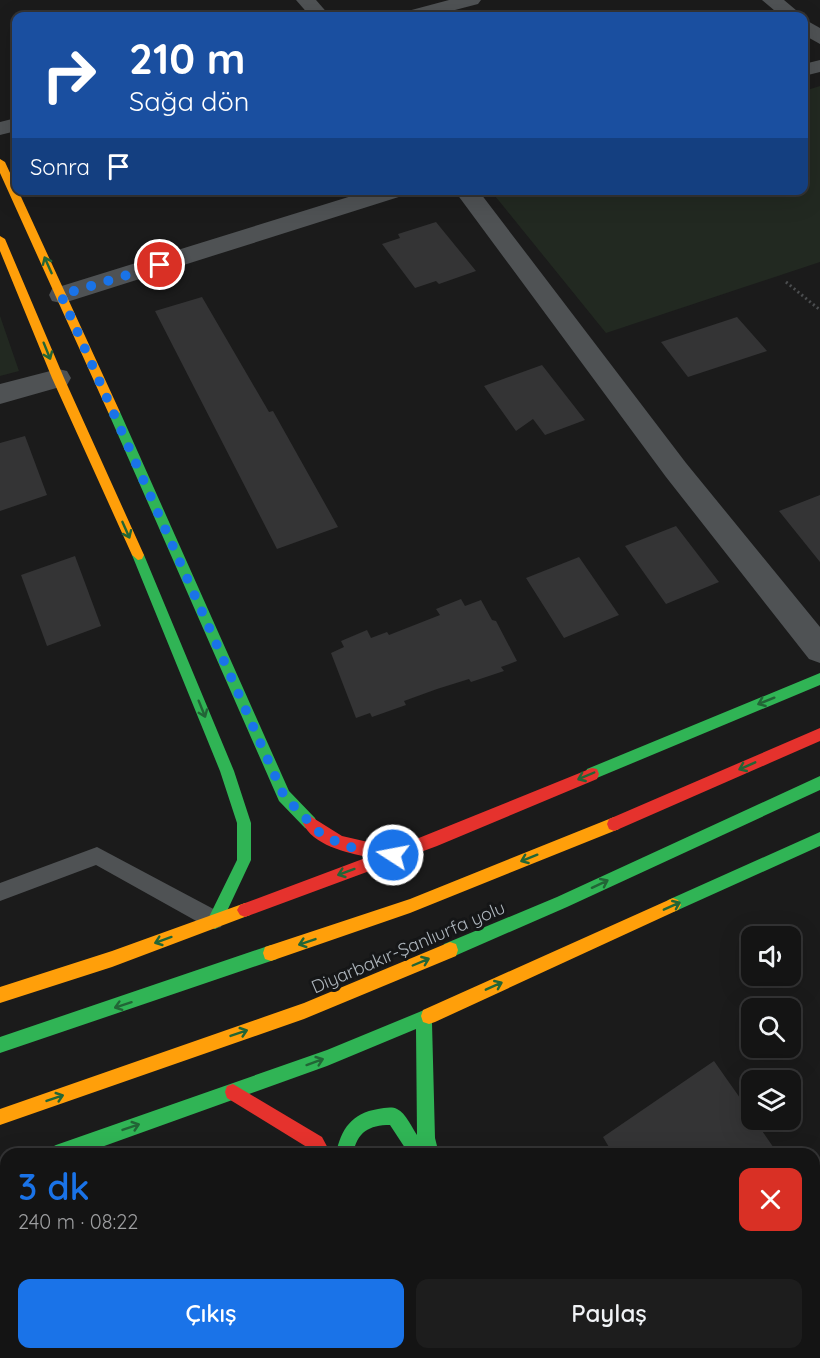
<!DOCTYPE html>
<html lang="tr">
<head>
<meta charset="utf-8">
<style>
  :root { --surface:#141414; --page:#1d1d1d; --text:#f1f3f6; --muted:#9d9ea0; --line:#333334; --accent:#1a73e8 }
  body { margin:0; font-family:Quicksand,sans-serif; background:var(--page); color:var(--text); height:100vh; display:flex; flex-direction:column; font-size:22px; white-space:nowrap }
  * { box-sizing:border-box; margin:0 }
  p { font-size:20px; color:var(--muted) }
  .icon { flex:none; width:33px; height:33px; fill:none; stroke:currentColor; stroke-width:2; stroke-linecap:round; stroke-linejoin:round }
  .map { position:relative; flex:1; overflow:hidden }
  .details { position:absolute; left:0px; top:1148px; width:820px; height:212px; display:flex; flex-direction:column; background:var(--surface); border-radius:18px 18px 0 0; box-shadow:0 6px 24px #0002,0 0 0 2px var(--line) }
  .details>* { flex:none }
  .hud { position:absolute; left:12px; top:12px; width:796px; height:183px; border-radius:12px; box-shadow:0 6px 24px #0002,0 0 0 2px var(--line); background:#1a4fa0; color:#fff; overflow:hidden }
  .controls { position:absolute; left:741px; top:926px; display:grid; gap:12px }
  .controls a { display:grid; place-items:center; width:60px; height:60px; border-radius:12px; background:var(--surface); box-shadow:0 6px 24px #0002,0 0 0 2px var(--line); font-size:30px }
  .pin { position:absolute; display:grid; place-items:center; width:51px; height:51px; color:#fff; margin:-26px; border:3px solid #fff; border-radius:50%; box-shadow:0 2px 6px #0007 }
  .me { position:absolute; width:66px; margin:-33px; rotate:281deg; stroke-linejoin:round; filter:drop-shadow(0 0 4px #0008) }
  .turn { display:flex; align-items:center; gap:21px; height:126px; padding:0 18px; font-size:27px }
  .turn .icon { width:78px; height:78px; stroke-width:2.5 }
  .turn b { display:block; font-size:42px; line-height:51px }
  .then { display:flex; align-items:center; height:57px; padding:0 18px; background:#0003; gap:12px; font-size:22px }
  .round { display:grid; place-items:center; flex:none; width:63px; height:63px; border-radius:12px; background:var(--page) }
  .summary { display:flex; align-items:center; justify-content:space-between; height:102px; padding:0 18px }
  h1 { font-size:36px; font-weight:600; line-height:45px; color:var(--accent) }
  .cta { display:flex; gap:12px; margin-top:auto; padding:12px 18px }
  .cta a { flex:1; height:69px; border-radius:12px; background:var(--accent); color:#fff; font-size:24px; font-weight:600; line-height:69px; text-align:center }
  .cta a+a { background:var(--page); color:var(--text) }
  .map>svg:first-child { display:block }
  .green { fill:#222921 }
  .building { fill:#343435 }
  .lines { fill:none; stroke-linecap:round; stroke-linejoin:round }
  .path { stroke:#4b4d4f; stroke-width:3; stroke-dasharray:2 3; stroke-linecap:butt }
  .lane { fill:#4f5254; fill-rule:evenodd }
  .street { fill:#4f5254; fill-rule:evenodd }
  .fast { fill:#30b455; fill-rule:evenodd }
  .slow { fill:#ff9f0a; fill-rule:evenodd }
  .jam { fill:#e5322d; fill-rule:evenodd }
  .oneway { stroke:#226536 }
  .route { stroke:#1a73e8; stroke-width:10; stroke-dasharray:0 18 }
  .labels { text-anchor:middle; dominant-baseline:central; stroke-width:6; stroke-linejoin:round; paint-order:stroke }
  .street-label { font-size:18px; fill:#adb5bc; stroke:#151617 }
</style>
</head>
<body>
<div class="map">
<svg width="820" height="1358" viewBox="0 0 820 1358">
  <rect width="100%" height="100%" fill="#1b1b1b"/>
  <!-- green -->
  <path class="green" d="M 820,86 L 820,262 L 606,333 L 491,191 L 804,190 L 804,91 Z
    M 0,316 L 19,371 L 0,376 Z"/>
  <!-- building -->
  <path class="building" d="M 436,222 L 476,271 L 439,284 L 436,281 L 415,288 L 382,244 L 400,238 L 398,234 Z
    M 202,297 L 269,412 L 273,411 L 338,527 L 277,549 L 155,311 Z
    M 737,317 L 767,351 L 688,377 L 661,342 Z
    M 542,365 L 585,420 L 545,435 L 533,419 L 516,431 L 484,386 Z
    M 25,436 L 47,495 L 0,511 L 0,443 Z
    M 820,495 L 820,562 L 779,511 Z
    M 676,526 L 719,582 L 666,604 L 625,546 Z
    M 75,556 L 101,626 L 47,646 L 21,575 Z
    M 579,557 L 619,615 L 564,638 L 526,578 Z
    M 461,599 L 465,606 L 481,600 L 492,620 L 496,621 L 517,661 L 501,667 L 504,671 L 471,682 L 469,679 L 437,689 L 404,701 L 406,705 L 372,717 L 370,713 L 356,718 L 331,653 L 344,647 L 341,641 L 367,630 L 371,638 L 387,632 L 389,635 L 440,615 L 436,609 Z
    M 714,1061 L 752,1115 L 752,1119 L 754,1119 L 778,1154 L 613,1154 L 603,1137 Z"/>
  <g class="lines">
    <!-- path -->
    <path class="path" d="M 786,282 L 820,310"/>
    <!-- lane -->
    <path class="lane" d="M 97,847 L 221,913 L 223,920 L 221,927 L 214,929 L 207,927 L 96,865 L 0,901 L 0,883 Z"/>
    <!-- street -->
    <path class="street" d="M 296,0 L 316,0 L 330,16 L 310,16 Z
      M 449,0 L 481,0 L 478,4 L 432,16 L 401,16 L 404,12 Z
      M 762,0 L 784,0 L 803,16 L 781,16 Z
      M 804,19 L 820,28 L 820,44 L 804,35 Z
      M 820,60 L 820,72 L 804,76 L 804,64 Z
      M 16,118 L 16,131 L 0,135 L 0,122 Z
      M 371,190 L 408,190 L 405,195 L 70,301 L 61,303 L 52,301 L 49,295 L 52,289 Z
      M 454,190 L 478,190 L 686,463 L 820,627 L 820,663 L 809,659 L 666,477 Z
      M 58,369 L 67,371 L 71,378 L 67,385 L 0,404 L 0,384 Z"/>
    <!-- fast -->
    <path class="fast" d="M 114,408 L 120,412 L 289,791 L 315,818 L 317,823 L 315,828 L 310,830 L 305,828 L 279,801 L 108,412 Z
      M 138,550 L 144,555 L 234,771 L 251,823 L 251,860 L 220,926 L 215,929 L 210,926 L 207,921 L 237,860 L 237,823 L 220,771 L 132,555 Z
      M 820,673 L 820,685 L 592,780 L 587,779 L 585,774 L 587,769 Z
      M 820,776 L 820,790 L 567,907 L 450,958 L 444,956 L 442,950 L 444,944 L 557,897 Z
      M 820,832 L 820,846 L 678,910 L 673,912 L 668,910 L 665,905 L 668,900 Z
      M 271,945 L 277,947 L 279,953 L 277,959 L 271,961 L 0,1053 L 0,1037 Z
      M 429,1008 L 435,1010 L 437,1016 L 432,1023 L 435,1138 L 439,1154 L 409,1154 L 390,1125 C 369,1125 357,1132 353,1154 L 336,1154 C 341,1129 352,1113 378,1109 C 384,1108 392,1106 397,1109 C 406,1113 412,1128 417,1135 L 416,1029 L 327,1066 L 82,1154 L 48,1154 L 50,1148 L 56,1145 L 327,1050 Z
      M 399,1353 L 417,1353 L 418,1358 L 400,1358 Z"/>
    <!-- slow -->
    <path class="slow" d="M 0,159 L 5,162 L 120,412 L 118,415 L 110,415 L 108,412 L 0,173 Z
      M 0,236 L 5,239 L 64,378 L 144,555 L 142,559 L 138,560 L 132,555 L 52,378 L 0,251 Z
      M 614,817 L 619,819 L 621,824 L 619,829 L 410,913 L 271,961 L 265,959 L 263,953 L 265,947 L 271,945 L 410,899 Z
      M 673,898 L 678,900 L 681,905 L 678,910 L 435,1022 L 429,1024 L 423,1022 L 421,1016 L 423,1010 Z
      M 245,903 L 250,905 L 253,910 L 250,915 L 112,967 L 0,1003 L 0,987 L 112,951 Z
      M 450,942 L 456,944 L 458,950 L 456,956 L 304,1019 L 0,1125 L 0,1109 L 304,1003 Z
      M 474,1353 L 492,1353 L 493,1358 L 475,1358 Z"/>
    <!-- jam -->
    <path class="jam" d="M 820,728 L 820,741 L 619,829 L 614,831 L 609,829 L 607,824 L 609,819 Z
      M 592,768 L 597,769 L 599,774 L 597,779 L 437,846 L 245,917 L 240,915 L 237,910 L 240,905 L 245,903 L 368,857 C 347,853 312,845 303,823 L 305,818 L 310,816 L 342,836 L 394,848 Z
      M 233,1084 L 322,1137 L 331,1154 L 313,1154 L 310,1149 L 227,1098 L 225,1092 L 227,1086 Z
      M 6,1162 L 6,1180 L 0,1182 L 0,1164 Z"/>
  </g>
  <!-- one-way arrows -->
  <defs><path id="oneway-shaft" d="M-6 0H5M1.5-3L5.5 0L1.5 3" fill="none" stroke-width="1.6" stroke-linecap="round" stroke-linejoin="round" transform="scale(1.5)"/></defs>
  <g class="oneway">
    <use href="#oneway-shaft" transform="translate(48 265) rotate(-114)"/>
    <use href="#oneway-shaft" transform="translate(47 351) rotate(68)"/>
    <use href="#oneway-shaft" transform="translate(126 530) rotate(66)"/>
    <use href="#oneway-shaft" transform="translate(766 701) rotate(158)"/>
    <use href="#oneway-shaft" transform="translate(202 709) rotate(68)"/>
    <use href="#oneway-shaft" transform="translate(747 766) rotate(156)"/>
    <use href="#oneway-shaft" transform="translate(586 776) rotate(157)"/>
    <use href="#oneway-shaft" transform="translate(529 858) rotate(158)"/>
    <use href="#oneway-shaft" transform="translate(346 872) rotate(160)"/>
    <use href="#oneway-shaft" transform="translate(600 884) rotate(-25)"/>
    <use href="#oneway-shaft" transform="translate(672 906) rotate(-24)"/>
    <use href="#oneway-shaft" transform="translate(163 940) rotate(160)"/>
    <use href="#oneway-shaft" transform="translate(307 942) rotate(161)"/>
    <use href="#oneway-shaft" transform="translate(421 962) rotate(-23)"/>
    <use href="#oneway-shaft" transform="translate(494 986) rotate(-24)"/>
    <use href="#oneway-shaft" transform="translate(123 1005) rotate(162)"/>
    <use href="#oneway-shaft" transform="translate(239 1033) rotate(-19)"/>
    <use href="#oneway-shaft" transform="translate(315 1062) rotate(-20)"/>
    <use href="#oneway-shaft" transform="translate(55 1098) rotate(-19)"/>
    <use href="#oneway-shaft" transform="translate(131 1127) rotate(-19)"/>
  </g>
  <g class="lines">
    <!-- route -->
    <path class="route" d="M 160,265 L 61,295 L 284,796 L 320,833 L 345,846 L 393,855"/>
  </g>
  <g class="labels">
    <!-- street labels -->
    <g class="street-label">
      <text transform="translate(408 947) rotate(-23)">Diyarbakır-Şanlıurfa yolu</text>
    </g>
  </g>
</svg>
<div class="controls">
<a><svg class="icon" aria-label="sound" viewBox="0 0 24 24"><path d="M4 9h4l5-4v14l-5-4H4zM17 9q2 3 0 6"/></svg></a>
<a><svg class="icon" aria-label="search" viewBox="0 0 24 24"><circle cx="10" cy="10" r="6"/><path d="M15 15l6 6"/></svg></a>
<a><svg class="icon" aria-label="layers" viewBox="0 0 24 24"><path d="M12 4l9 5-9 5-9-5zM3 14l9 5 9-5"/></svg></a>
</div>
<div class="pin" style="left:160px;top:265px;background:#d93025"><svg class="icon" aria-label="arrive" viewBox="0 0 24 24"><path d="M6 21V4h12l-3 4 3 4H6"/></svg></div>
<svg class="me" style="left:393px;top:855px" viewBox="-20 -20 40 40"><circle r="17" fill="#1a73e8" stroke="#fff" stroke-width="3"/><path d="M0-11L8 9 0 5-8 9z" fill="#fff"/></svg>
<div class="hud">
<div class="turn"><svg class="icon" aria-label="right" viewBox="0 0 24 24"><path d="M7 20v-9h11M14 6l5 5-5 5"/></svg><div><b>210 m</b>Sağa dön</div></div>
<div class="then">Sonra<svg class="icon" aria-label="arrive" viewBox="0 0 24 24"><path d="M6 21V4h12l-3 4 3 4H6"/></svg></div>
</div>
<section class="details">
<div class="summary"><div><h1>3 dk</h1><p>240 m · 08:22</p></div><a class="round" style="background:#d93025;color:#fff"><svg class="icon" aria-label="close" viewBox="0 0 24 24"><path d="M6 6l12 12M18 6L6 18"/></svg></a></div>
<div class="cta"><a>Çıkış</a><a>Paylaş</a></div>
</section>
</div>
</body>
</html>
